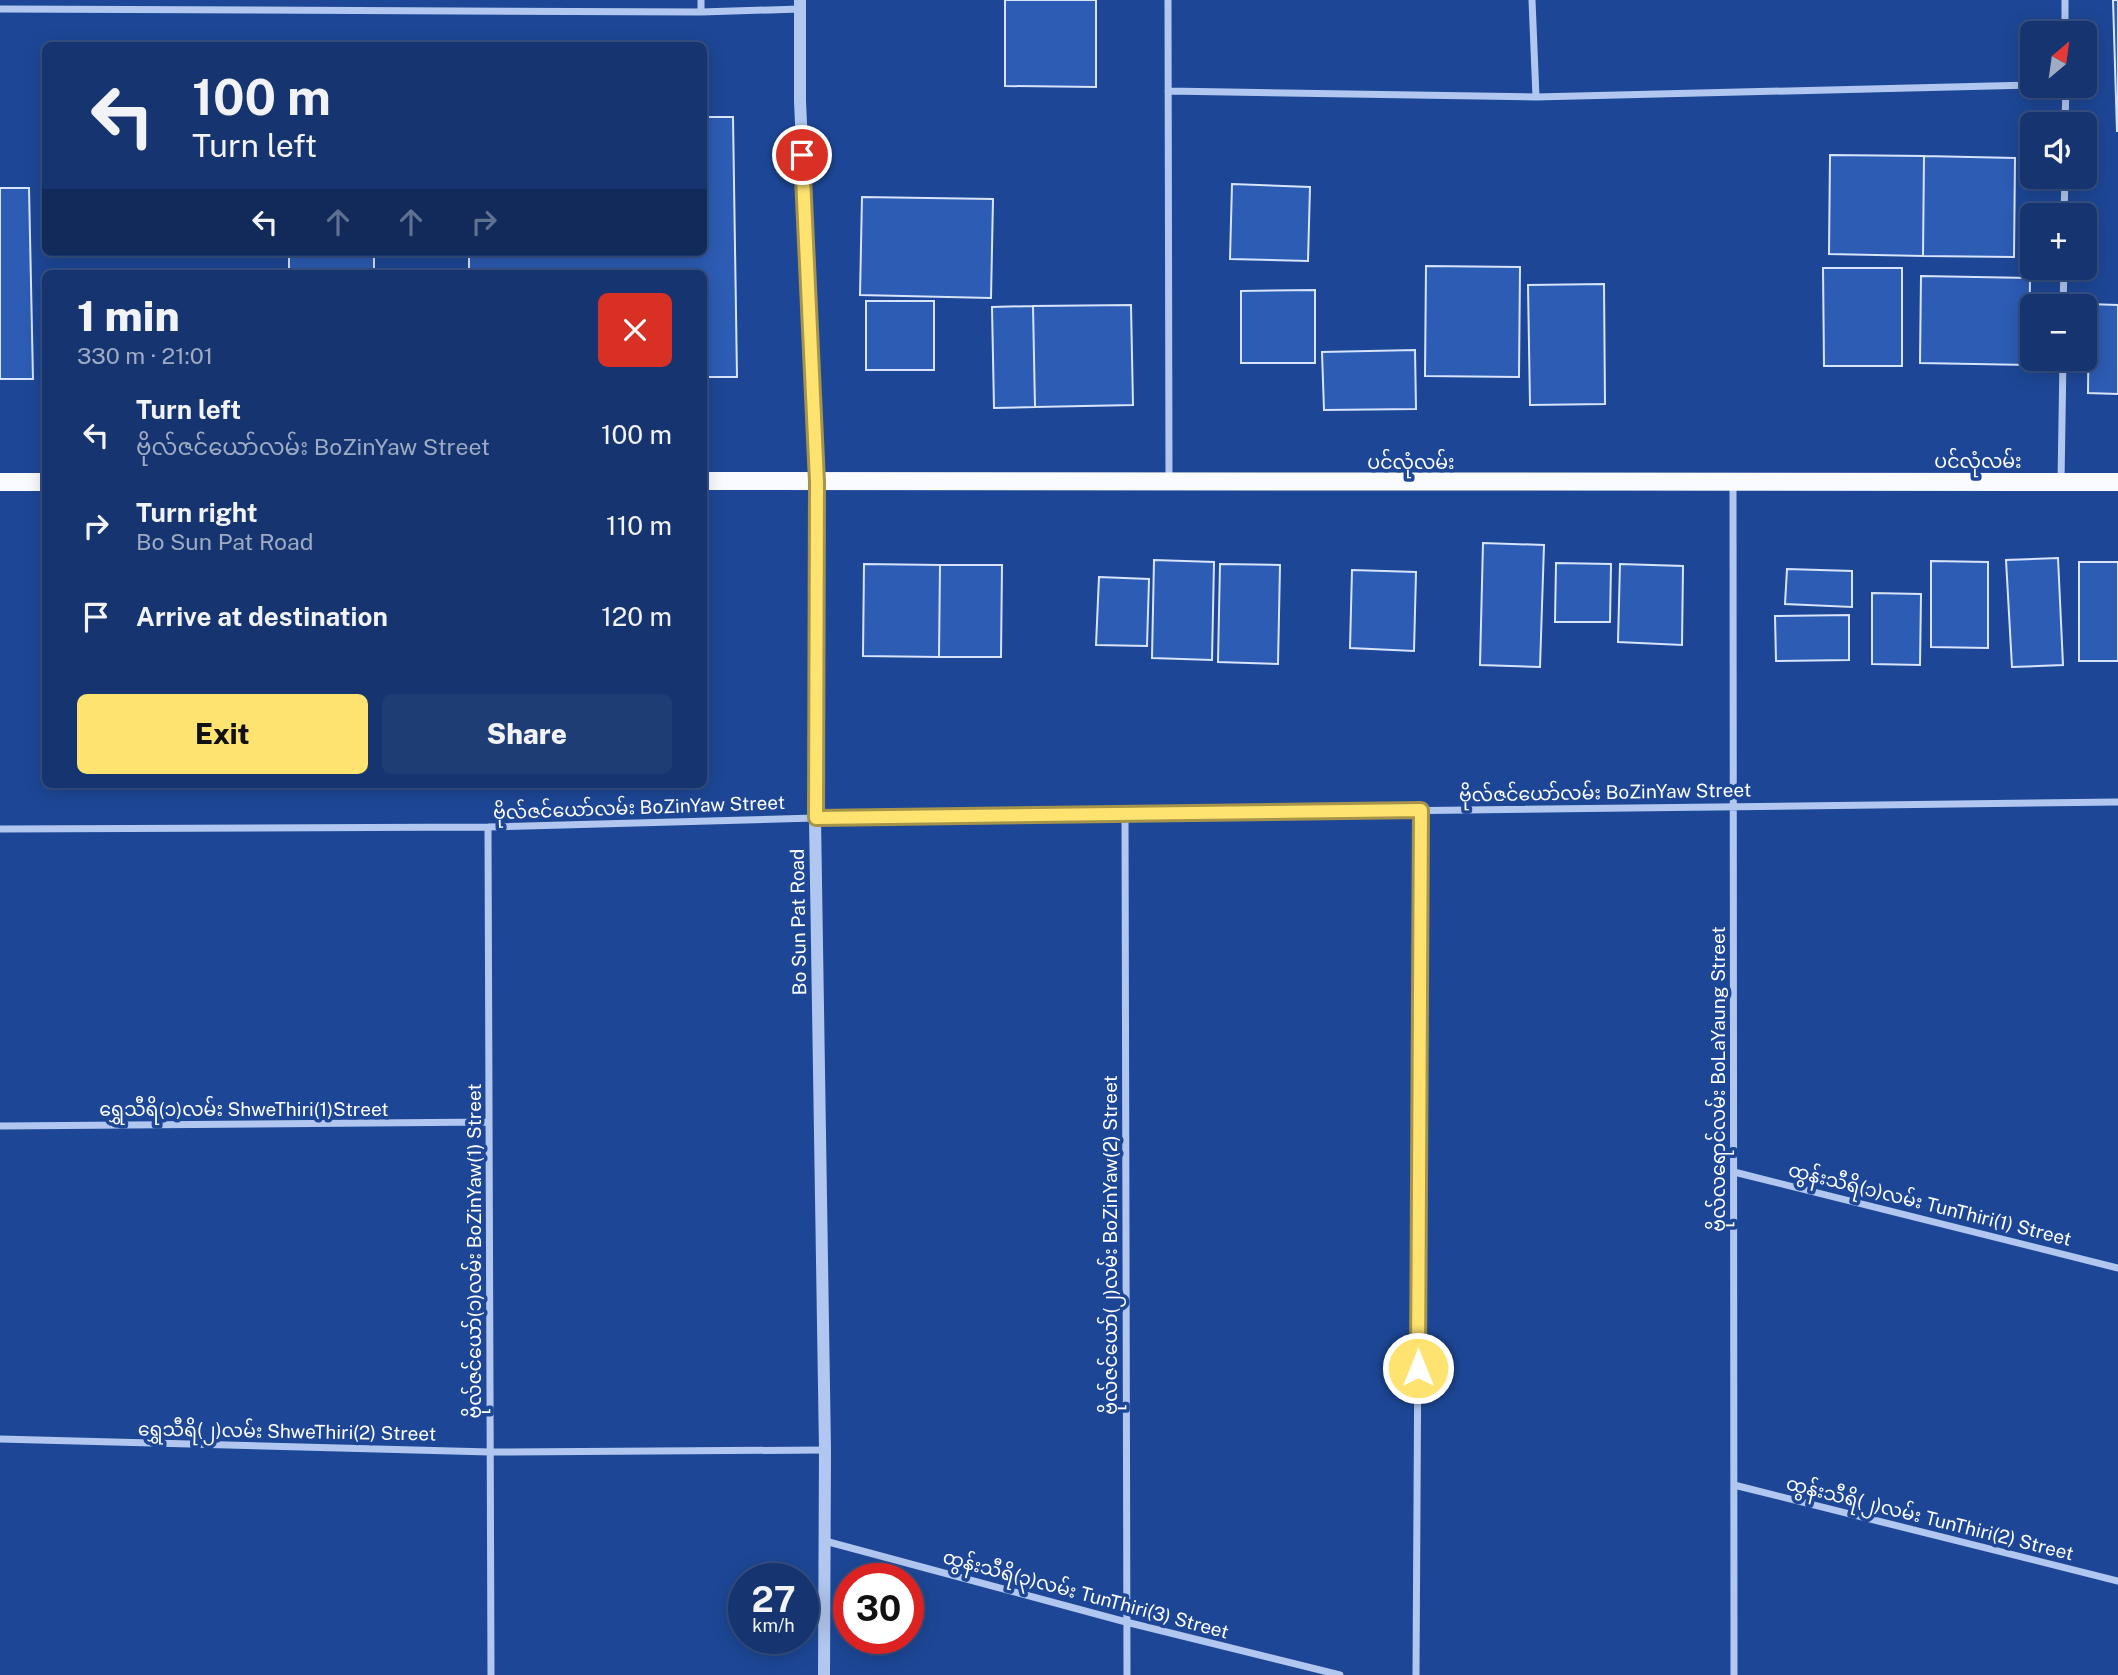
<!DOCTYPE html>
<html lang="en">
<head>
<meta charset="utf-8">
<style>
  :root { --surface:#163570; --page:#1f3d75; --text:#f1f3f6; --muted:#9eabc3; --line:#355083; --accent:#fee370 }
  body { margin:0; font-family:"Public Sans","Noto Sans Myanmar",sans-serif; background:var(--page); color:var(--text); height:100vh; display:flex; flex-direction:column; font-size:26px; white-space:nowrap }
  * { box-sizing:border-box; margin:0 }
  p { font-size:23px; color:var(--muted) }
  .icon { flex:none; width:38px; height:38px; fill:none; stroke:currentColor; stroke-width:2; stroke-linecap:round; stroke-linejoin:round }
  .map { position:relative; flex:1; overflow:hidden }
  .sheet { position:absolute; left:42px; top:270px; width:665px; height:518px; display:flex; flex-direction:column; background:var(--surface); border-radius:10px; box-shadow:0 4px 18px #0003,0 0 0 2px var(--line) }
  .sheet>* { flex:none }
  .hud { position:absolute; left:42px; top:42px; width:665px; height:214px; border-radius:10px; box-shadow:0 4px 18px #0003,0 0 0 2px var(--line); background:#163570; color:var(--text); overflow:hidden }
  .needle { width:46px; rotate:29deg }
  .fabs { position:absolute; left:2020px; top:21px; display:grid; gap:14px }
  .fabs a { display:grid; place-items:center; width:77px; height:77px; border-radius:10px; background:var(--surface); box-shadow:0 4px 18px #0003,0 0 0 2px var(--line); font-size:35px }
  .speed { position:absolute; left:728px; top:1563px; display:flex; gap:14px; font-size:35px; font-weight:700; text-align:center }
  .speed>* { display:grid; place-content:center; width:91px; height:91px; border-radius:50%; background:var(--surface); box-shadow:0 4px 18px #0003,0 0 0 2px var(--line); line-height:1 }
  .speed small { font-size:18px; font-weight:400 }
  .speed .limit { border:10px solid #d22; background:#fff; color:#111 }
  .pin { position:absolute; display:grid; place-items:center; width:60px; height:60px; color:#fff; margin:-30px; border:4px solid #fff; border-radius:50%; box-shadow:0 2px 7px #0007 }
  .me { position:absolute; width:77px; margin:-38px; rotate:0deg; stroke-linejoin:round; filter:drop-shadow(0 0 5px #0008) }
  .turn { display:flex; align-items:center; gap:24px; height:147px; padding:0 35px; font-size:32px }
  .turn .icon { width:91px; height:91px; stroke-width:2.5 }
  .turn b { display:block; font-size:49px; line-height:60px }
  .lanes { display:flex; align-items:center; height:66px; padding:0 35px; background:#0003; justify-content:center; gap:35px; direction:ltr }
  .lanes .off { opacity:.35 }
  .round { display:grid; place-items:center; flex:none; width:74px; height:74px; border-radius:10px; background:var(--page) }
  .headline { display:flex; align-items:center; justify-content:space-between; height:119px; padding:0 35px }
  h1 { font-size:42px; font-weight:800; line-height:52px }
  .button { display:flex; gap:14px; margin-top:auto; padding:14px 35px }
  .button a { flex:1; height:80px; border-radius:10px; background:var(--accent); color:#111; font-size:28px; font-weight:800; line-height:80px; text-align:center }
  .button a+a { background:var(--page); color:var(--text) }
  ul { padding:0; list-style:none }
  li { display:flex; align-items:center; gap:21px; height:91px; padding:0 35px }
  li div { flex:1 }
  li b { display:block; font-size:26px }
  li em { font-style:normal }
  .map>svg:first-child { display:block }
  .building { fill:#2c5cb4; stroke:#d7e4fb; stroke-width:2 }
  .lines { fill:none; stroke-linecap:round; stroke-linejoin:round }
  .minor { stroke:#b1c7ef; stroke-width:7 }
  .tertiary { stroke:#b1c7ef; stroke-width:12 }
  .primary { stroke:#f9fbff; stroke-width:18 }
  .route-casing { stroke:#a59449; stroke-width:18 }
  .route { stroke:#fee370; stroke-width:12 }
  .labels { text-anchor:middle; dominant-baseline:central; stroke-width:7; stroke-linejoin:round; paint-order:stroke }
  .street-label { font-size:19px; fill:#fff; stroke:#1d4796 }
</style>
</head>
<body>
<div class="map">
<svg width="2118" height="1675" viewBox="0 0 2118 1675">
  <rect width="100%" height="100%" fill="#1d4796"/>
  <!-- building -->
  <path class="building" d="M 1005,0 L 1096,0 L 1096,87 L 1005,86 Z
    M 2113,0 L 2118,0 L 2118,131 L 2117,131 Z
    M 704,117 L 733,117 L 737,377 L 704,377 L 704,273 L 469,273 L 469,252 L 704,252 Z
    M 1830,155 L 1924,156 L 1923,256 L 1829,254 Z
    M 1924,156 L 2015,158 L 2014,257 L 1923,256 Z
    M 1232,184 L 1310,187 L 1308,261 L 1230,259 Z
    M 0,188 L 29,188 L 33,379 L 0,379 Z
    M 862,197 L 993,199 L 991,298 L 860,295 Z
    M 289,252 L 374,252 L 374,273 L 289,273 Z
    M 1426,266 L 1520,267 L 1519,377 L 1425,376 Z
    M 1823,268 L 1902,268 L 1902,366 L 1824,366 Z
    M 1921,276 L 2030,278 L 2029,365 L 1920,363 Z
    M 1604,284 L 1605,404 L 1530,405 L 1528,285 Z
    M 1315,290 L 1315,363 L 1241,363 L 1241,291 Z
    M 866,301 L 934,301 L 934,370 L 866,370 Z
    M 2089,304 L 2118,305 L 2118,394 L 2088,393 Z
    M 1131,305 L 1133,405 L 1035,407 L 1033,306 Z
    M 1033,306 L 1035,407 L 994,408 L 992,307 Z
    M 1415,350 L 1416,409 L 1324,410 L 1322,352 Z
    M 1483,543 L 1544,545 L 1540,667 L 1480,665 Z
    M 2058,558 L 2063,665 L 2012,667 L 2006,560 Z
    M 1154,560 L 1214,562 L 1212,660 L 1152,658 Z
    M 1931,561 L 1988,562 L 1988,648 L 1931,647 Z
    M 2079,562 L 2118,562 L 2118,661 L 2079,661 Z
    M 1556,563 L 1611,564 L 1610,622 L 1555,622 Z
    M 864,564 L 940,565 L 939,657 L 863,656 Z
    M 1220,564 L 1280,565 L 1278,664 L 1218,662 Z
    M 1620,564 L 1683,566 L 1682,645 L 1618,642 Z
    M 940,565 L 1002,565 L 1001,657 L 939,657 Z
    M 1787,569 L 1852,571 L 1852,607 L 1785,604 Z
    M 1352,570 L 1416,572 L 1414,651 L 1350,648 Z
    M 1099,577 L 1149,579 L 1147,646 L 1096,645 Z
    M 1872,593 L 1921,594 L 1920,665 L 1872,664 Z
    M 1849,615 L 1849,660 L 1776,661 L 1775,616 Z"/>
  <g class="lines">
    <!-- minor -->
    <path class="minor" d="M 701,0 L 701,12
      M 1168,0 L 1169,482
      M 1532,0 L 1536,97 L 2032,85
      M 2065,0 L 2065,33
      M 0,9 L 701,12 L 800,9
      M 1168,91 L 1536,97
      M 2065,124 L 2066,86
      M 2064,215 L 2065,177
      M 2063,306 L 2064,268
      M 2061,481 L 2063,359
      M 1733,483 L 1734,1675
      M 1125,814 L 1127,1675
      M 488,827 L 491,1675
      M 0,829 L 488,827 L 815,818 L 2118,802
      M 0,1126 L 489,1122
      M 1734,1172 L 2118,1268
      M 0,1439 L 490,1452 L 825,1450
      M 1734,1485 L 2118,1581
      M 825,1541 L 1126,1622 L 1340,1675
      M 1416,1675 L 1421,810"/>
    <!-- tertiary -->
    <path class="tertiary" d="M 800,0 L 800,101 L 817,482 L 815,818 L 825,1450 L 824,1675"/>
    <!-- primary -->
    <path class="primary" d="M 704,481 L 2118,482
      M 0,482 L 46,482"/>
  </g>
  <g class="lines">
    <!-- route casing -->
    <g class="route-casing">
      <path id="route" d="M 802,155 L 817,482 L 816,818 L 1421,810 L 1418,1368"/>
    </g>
    <!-- route -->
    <use href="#route" class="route"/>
  </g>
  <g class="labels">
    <!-- street labels -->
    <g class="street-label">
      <text x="1978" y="461">ပင်လုံလမ်း</text>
      <text x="1411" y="462">ပင်လုံလမ်း</text>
      <text transform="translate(1605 792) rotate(-1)">ဗိုလ်ဇင်ယော်လမ်း BoZinYaw Street</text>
      <text transform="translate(639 807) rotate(-2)">ဗိုလ်ဇင်ယော်လမ်း BoZinYaw Street</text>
      <text transform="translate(798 922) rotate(-91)">Bo Sun Pat Road</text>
      <text transform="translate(1718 1079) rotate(-90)">ဗိုလ်လရောင်လမ်း BoLaYaung Street</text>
      <text x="244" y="1109">ရွှေသီရိ(၁)လမ်း ShweThiri(1)Street</text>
      <text transform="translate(1930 1204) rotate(14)">ထွန်းသီရိ(၁)လမ်း TunThiri(1) Street</text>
      <text transform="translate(1110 1245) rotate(-90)">ဗိုလ်ဇင်ယော်(၂)လမ်း BoZinYaw(2) Street</text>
      <text transform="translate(474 1251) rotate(-90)">ဗိုလ်ဇင်ယော်(၁)လမ်း BoZinYaw(1) Street</text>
      <text transform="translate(287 1431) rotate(1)">ရွှေသီရိ(၂)လမ်း ShweThiri(2) Street</text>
      <text transform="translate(1930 1518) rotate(14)">ထွန်းသီရိ(၂)လမ်း TunThiri(2) Street</text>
      <text transform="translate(1086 1594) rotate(15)">ထွန်းသီရိ(၃)လမ်း TunThiri(3) Street</text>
    </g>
  </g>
</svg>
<div class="fabs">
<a><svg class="needle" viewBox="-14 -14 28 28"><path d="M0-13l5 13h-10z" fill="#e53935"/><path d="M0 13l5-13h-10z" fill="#9eabc3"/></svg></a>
<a><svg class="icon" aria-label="sound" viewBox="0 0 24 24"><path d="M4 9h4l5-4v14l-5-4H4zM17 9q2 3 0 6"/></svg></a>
<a>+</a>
<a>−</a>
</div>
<div class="speed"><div>27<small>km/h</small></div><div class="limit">30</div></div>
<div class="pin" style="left:802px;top:155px;background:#d93025"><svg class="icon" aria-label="arrive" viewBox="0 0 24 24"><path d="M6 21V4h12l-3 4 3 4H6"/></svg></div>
<svg class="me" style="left:1418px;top:1368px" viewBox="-20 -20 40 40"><circle r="17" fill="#fee370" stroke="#fff" stroke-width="3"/><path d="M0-11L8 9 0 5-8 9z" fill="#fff"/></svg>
<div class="hud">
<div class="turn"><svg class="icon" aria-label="left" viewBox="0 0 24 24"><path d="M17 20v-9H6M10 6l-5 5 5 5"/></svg><div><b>100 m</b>Turn left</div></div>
<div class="lanes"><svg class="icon" aria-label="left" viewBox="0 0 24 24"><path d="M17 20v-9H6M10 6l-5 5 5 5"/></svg><svg class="icon off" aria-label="ahead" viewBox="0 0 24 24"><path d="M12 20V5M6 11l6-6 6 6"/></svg><svg class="icon off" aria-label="ahead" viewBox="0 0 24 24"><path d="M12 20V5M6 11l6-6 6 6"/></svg><svg class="icon off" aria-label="right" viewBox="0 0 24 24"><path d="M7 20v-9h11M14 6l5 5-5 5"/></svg></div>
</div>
<section class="sheet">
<div class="headline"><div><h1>1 min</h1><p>330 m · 21:01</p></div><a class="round" style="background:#d93025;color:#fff"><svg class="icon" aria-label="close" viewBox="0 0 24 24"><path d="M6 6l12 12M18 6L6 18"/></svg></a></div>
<ul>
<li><svg class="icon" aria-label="left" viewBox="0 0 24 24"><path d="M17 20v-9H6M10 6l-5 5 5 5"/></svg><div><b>Turn left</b><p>ဗိုလ်ဇင်ယော်လမ်း BoZinYaw Street</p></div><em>100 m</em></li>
<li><svg class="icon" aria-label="right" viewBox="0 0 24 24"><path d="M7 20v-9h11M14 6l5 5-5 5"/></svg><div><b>Turn right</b><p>Bo Sun Pat Road</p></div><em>110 m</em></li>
<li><svg class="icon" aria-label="arrive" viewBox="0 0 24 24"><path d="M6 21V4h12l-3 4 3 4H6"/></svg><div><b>Arrive at destination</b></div><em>120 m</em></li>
</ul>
<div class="button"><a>Exit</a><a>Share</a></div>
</section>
</div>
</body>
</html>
